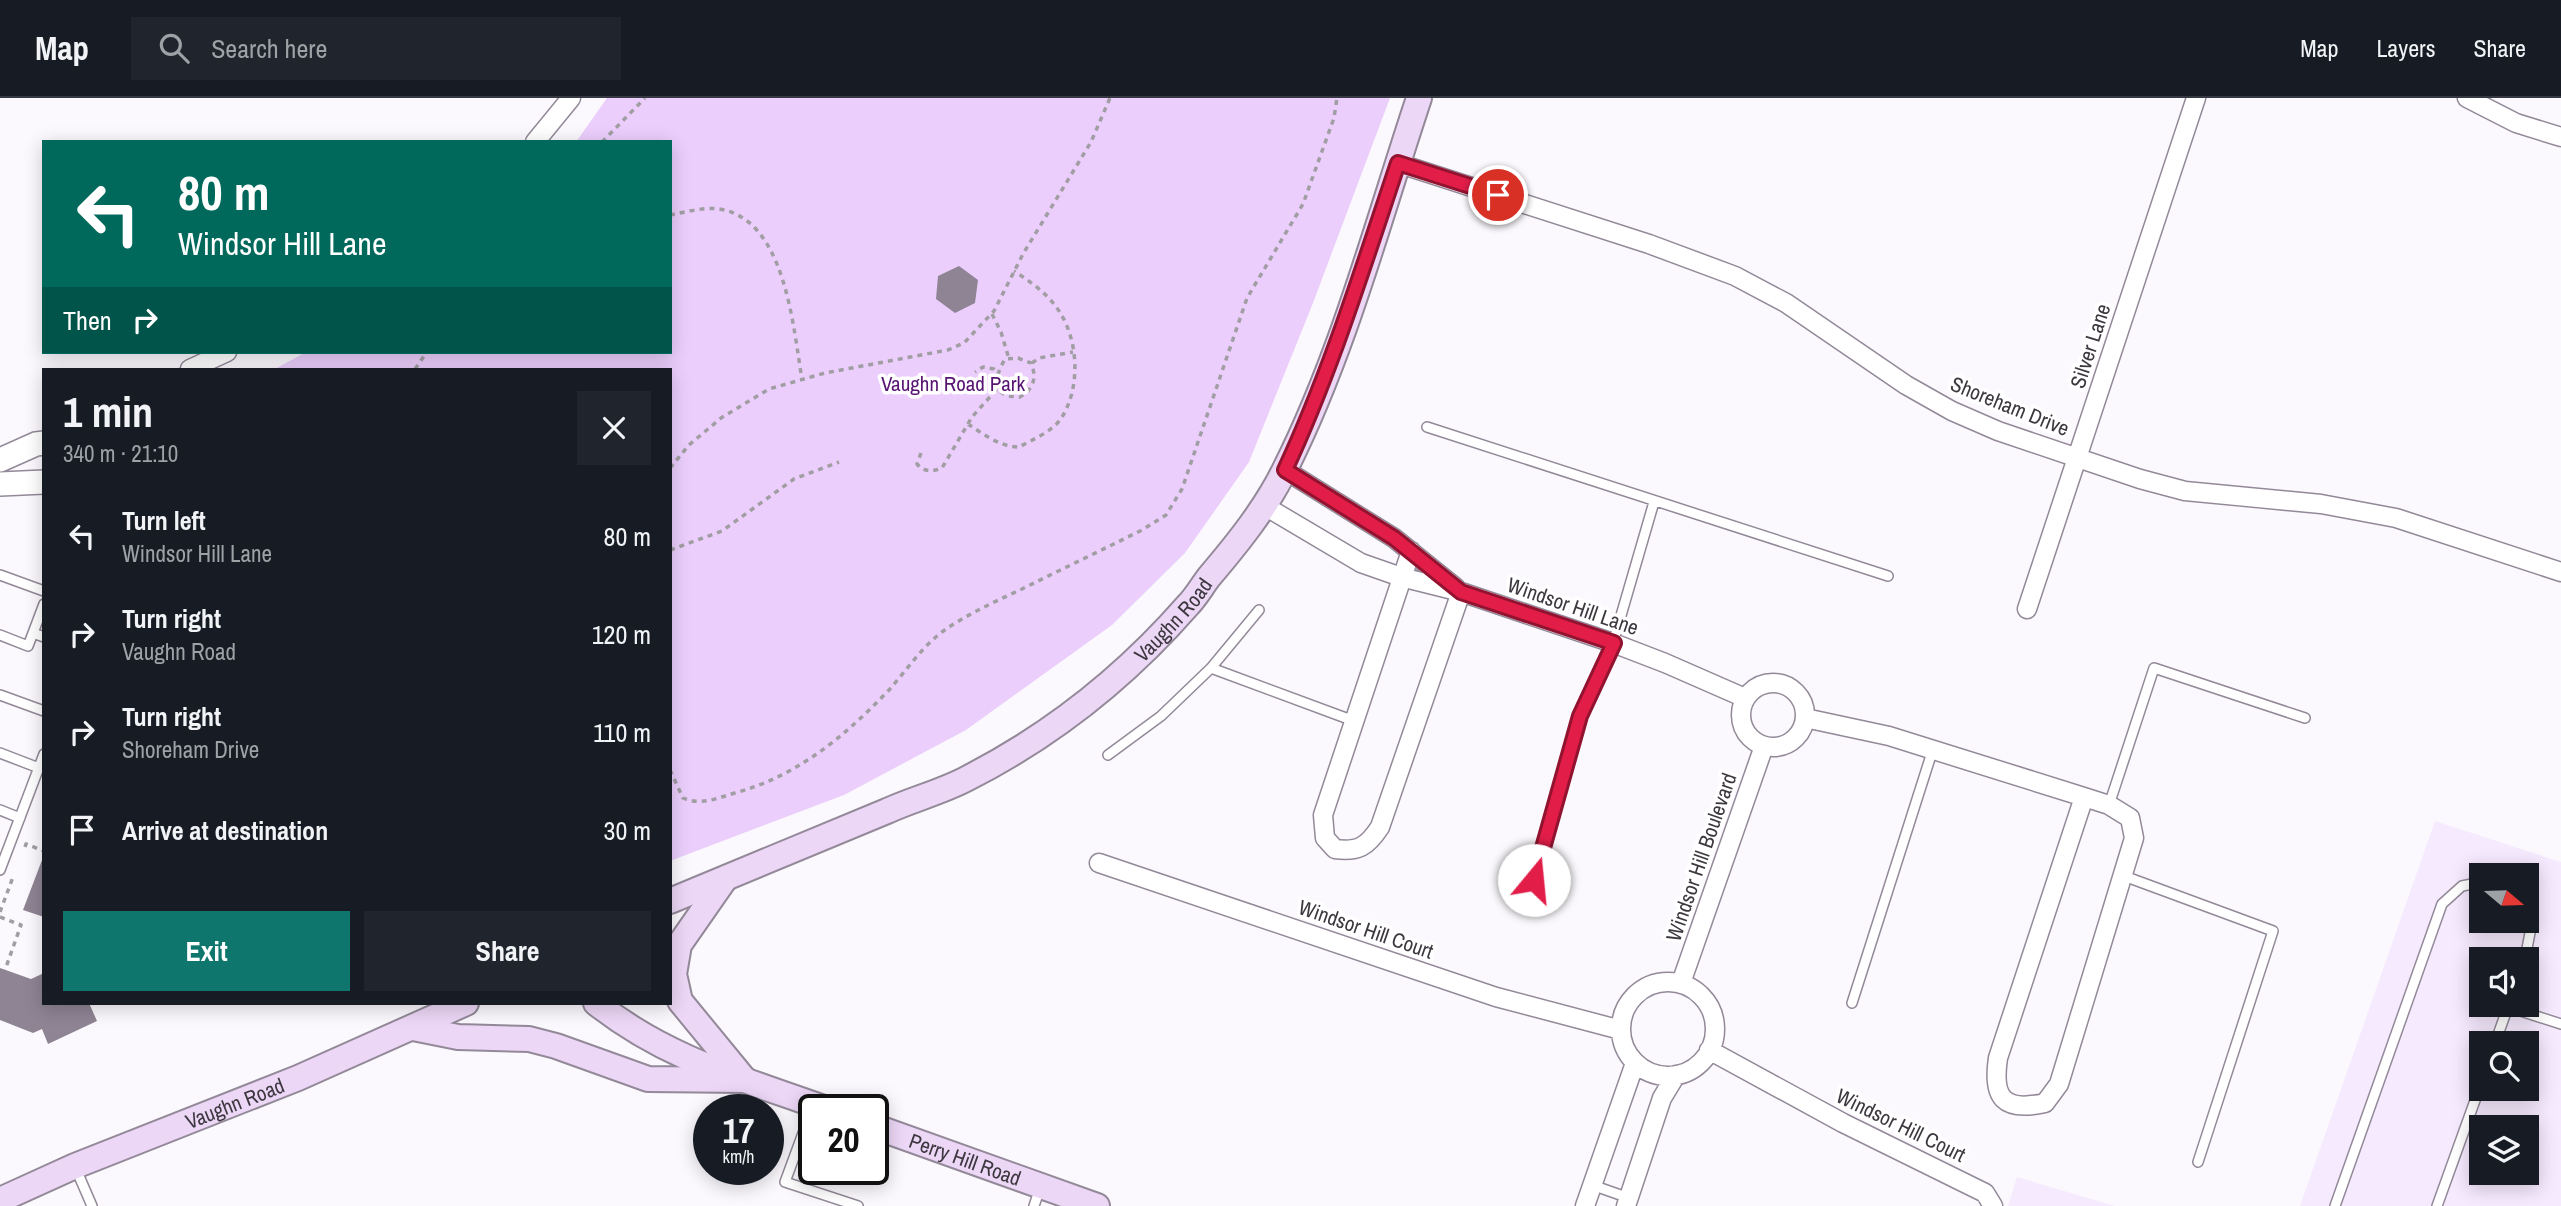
<!DOCTYPE html>
<html lang="en">
<head>
<meta charset="utf-8">
<style>
  :root { --surface:#171b24; --page:#20242c; --text:#f1f3f6; --muted:#9ea1a6; --line:#363941; --accent:#0f766e }
  body { margin:0; font-family:"Archivo Narrow",sans-serif; background:var(--page); color:var(--text); height:100vh; display:flex; flex-direction:column; font-size:26px; white-space:nowrap }
  * { box-sizing:border-box; margin:0 }
  p { font-size:23px; color:var(--muted) }
  .icon { flex:none; width:38px; height:38px; fill:none; stroke:currentColor; stroke-width:2; stroke-linecap:round; stroke-linejoin:round }
  .map { position:relative; flex:1; overflow:hidden }
  .drawer { position:absolute; left:42px; top:270px; width:630px; height:637px; display:flex; flex-direction:column; background:var(--surface); border-radius:0px; box-shadow:0 4px 18px #0003 }
  .drawer>* { flex:none }
  .hud { position:absolute; left:42px; top:42px; width:630px; height:214px; border-radius:0px; box-shadow:0 4px 18px #0003; background:#00695c; color:#fff; overflow:hidden }
  .needle { width:46px; rotate:109deg }
  .fabs { position:absolute; left:2469px; top:765px; display:grid; gap:14px }
  .fabs a { display:grid; place-items:center; width:70px; height:70px; border-radius:0px; background:var(--surface); box-shadow:0 4px 18px #0003; font-size:35px }
  .speed { position:absolute; left:693px; top:996px; display:flex; gap:14px; font-size:35px; font-weight:700; text-align:center }
  .speed>* { display:grid; place-content:center; width:91px; height:91px; border-radius:50%; background:var(--surface); box-shadow:0 4px 18px #0003; line-height:1 }
  .speed small { font-size:18px; font-weight:400 }
  .speed .limit { border:4px solid #111; border-radius:10px; background:#fff; color:#111 }
  .pin { position:absolute; display:grid; place-items:center; width:60px; height:60px; color:#fff; margin:-30px; border:4px solid #fff; border-radius:50%; box-shadow:0 2px 7px #0007 }
  .me { position:absolute; width:77px; margin:-38px; rotate:17deg; stroke-linejoin:round; filter:drop-shadow(0 0 5px #0008) }
  .turn { display:flex; align-items:center; gap:24px; height:147px; padding:0 21px; font-size:32px }
  .turn .icon { width:91px; height:91px; stroke-width:2.5 }
  .turn b { display:block; font-size:49px; line-height:60px }
  .then { display:flex; align-items:center; height:66px; padding:0 21px; background:#0003; gap:14px; font-size:26px }
  .round { display:grid; place-items:center; flex:none; width:74px; height:74px; border-radius:0px; background:var(--page) }
  .summary { display:flex; align-items:center; justify-content:space-between; height:119px; padding:0 21px }
  h1 { font-size:42px; font-weight:800; line-height:52px }
  .primary-button { display:flex; gap:14px; margin-top:auto; padding:14px 21px }
  .primary-button a { flex:1; height:80px; border-radius:0px; background:var(--accent); color:#fff; font-size:28px; font-weight:800; line-height:80px; text-align:center }
  .primary-button a+a { background:var(--page); color:var(--text) }
  ul { padding:0; list-style:none }
  li { display:flex; align-items:center; gap:21px; height:98px; padding:0 21px }
  li div { flex:1 }
  li b { display:block; font-size:26px }
  li em { font-style:normal }
  header { display:flex; align-items:center; gap:42px; box-sizing:border-box; height:98px; padding:0 35px; background:var(--surface); border-bottom:2px solid var(--line) }
  header strong { font-size:33px }
  nav { display:flex; gap:38px; margin-inline-start:auto; font-size:24px }
  .search { width:490px; height:63px; background:var(--page); display:flex; align-items:center; gap:18px; box-sizing:border-box; padding:0 24px; border-radius:0px; color:var(--muted); font-size:26px }
  .map>svg:first-child { display:block }
  .built { fill:#f6eafe; fill-rule:evenodd }
  .green { fill:#ebcefc }
  .building { fill:#8e8494 }
  .lines { fill:none; stroke-linecap:round; stroke-linejoin:round }
  .service-casing { stroke:#938999; stroke-width:12 }
  .minor-casing { stroke:#938999; stroke-width:21 }
  .tertiary-casing { stroke:#938999; stroke-width:26 }
  .secondary-casing { stroke:#938999; stroke-width:28 }
  .path { stroke:#a19ea3; stroke-width:3.5; stroke-dasharray:5 5; stroke-linecap:butt }
  .service { stroke:#fff; stroke-width:9 }
  .minor { stroke:#fff; stroke-width:18 }
  .tertiary { stroke:#fff; stroke-width:23 }
  .secondary { stroke:#ecd7f6; stroke-width:24 }
  .route-casing { stroke:#92132f; stroke-width:18 }
  .route { stroke:#e11d48; stroke-width:12 }
  .labels { text-anchor:middle; dominant-baseline:central; stroke-width:7; stroke-linejoin:round; paint-order:stroke }
  .street-label { font-size:21px; fill:#3d383f; stroke:#fff }
  .park-label { font-size:21px; fill:#571473; stroke:#fff }
</style>
</head>
<body>
<header>
<strong>Map</strong>
<div class="search"><svg class="icon" aria-label="search" viewBox="0 0 24 24"><circle cx="10" cy="10" r="6"/><path d="M15 15l6 6"/></svg>Search here</div>
<nav><a>Map</a><a>Layers</a><a>Share</a></nav>
</header>
<div class="map">
<svg width="2561" height="1108" viewBox="0 0 2561 1108">
  <rect width="100%" height="100%" fill="#fbf9fd"/>
  <!-- built -->
  <path class="built" d="M 2435,723 L 2561,764 L 2561,1108 L 2300,1108 ZM 2482,777 L 2527,777 L 2527,822 L 2482,822 ZM 2482,861 L 2527,861 L 2527,906 L 2482,906 ZM 2482,945 L 2527,945 L 2527,990 L 2482,990 ZM 2482,1029 L 2527,1029 L 2527,1074 L 2482,1074 Z
    M 2017,1079 L 2115,1108 L 2008,1108 Z"/>
  <!-- green -->
  <path class="green" d="M 607,0 L 1390,0 L 1313,205 L 1249,364 L 1185,455 L 1112,527 L 966,632 L 844,697 L 670,763 L 670,271 L 275,271 L 306,254 L 670,254 L 670,44 L 576,44 Z"/>
  <!-- building -->
  <path class="building" d="M 959,168 L 978,182 L 975,205 L 955,215 L 936,201 L 938,178 Z
    M 42,762 L 44,762 L 44,819 L 23,812 Z
    M 0,870 L 31,881 L 44,875 L 44,905 L 89,905 L 97,923 L 48,946 L 42,931 L 33,935 L 0,922 Z"/>
  <g class="lines">
    <!-- service casing -->
    <g class="service-casing">
      <path id="service" d="M 1427,329 L 1888,478
        M 0,477 L 44,493
        M 33,535 L 44,506
        M 0,537 L 28,548 L 33,535 L 44,539
        M 1211,570 L 1354,623
        M 0,597 L 44,613
        M 0,655 L 39,670
        M 1108,657 L 1161,618 L 1211,570 L 1259,512
        M 2109,707 L 2154,570 L 2305,620
        M 0,712 L 20,720
        M 0,772 L 44,656
        M 2124,778 L 2273,833 L 2198,1064
        M 1527,805 L 1569,664 L 1580,618 L 1613,545 L 1654,404
        M 2525,861 L 2532,824 L 2527,809
        M 1852,905 L 1933,651
        M 2508,909 L 2561,926
        M 2495,945 L 2509,906
        M 813,1008 L 785,1084 L 858,1108
        M 76,1071 L 92,1108
        M 1592,1087 L 1629,1100
        M 1034,1108 L 1040,1090
        M 2335,1108 L 2442,806 L 2462,788 L 2482,784
        M 2437,1108 L 2482,983"/>
    </g>
    <!-- minor casing -->
    <g class="minor-casing">
      <path id="minor" d="M 2467,0 L 2516,25 L 2561,39
        M 535,44 L 571,0
        M 1397,65 L 1649,146 L 1735,178 L 1786,205 L 1906,287 L 1952,313 L 1998,333 L 2140,381 L 2185,393 L 2321,406 L 2396,420 L 2561,474
        M 190,271 L 227,254
        M 1285,372 L 1394,440 L 1456,490
        M 1263,407 L 1361,465 L 1401,479 L 1461,494 L 1613,545 L 1665,565 L 1745,600
        M 1411,453 L 1323,717 L 1325,740 L 1335,751 C 1358,754 1367,749 1380,729 L 1461,494
        M 2027,511 L 2196,0
        M1741 617a32 32 0 1 1 64 0a32 32 0 1 1-64 0Z
        M 1805,620 L 1889,638 L 2084,699 L 2109,707 L 2130,720 L 2134,740 L 2059,986 L 2045,1005 C 2003,1014 1992,1000 1998,960 L 2084,699
        M 1099,765 L 1496,899 L 1621,932
        M1621 931a47 47 0 1 1 94 0a47 47 0 1 1-94 0Z
        M 1681,885 L 1764,648
        M 1709,952 L 1843,1025 L 1985,1095 L 1993,1108
        M 1585,1108 L 1635,965
        M 1626,1108 L 1662,1000 L 1676,977"/>
    </g>
    <!-- tertiary casing -->
    <g class="tertiary-casing">
      <path id="tertiary" d="M 0,362 L 36,346 L 44,345
        M 0,386 L 44,384"/>
    </g>
    <!-- secondary casing -->
    <g class="secondary-casing">
      <g id="secondary">
        <path d="M 725,781 L 679,847 L 674,876 L 680,903 L 744,981"/>
        <path id="s1" d="M 670,803 C 743,773 815,743 887,713 C 913,701 942,694 968,680 C 1052,637 1126,578 1188,507 C 1196,499 1202,488 1209,479 C 1237,446 1267,409 1286,369 C 1344,253 1378,123 1419,0"/>
        <path d="M 596,905 C 668,962 744,981 829,1012"/>
        <path d="M 413,930 L 458,939 L 529,941 L 556,948 L 648,981 L 745,982"/>
        <path id="s2" d="M 873,1028 L 1097,1108"/>
        <path id="s3" d="M 0,1102 L 75,1068 L 298,980 L 466,905"/>
      </g>
    </g>
    <!-- path -->
    <path class="path" d="M 602,44 L 645,0
      M 670,117 C 686,114 703,109 719,111 C 786,121 793,230 802,281
      M 992,216 L 1001,234 L 1009,261
      M 1032,265 L 1039,260 L 1073,254
      M 415,271 L 427,254
      M 968,326 C 983,336 1000,349 1019,349 C 1032,342 1051,334 1060,322 C 1081,292 1079,243 1059,213 C 1048,196 1031,184 1014,173
      M 921,355 L 917,366 C 924,374 932,374 942,370 L 972,319 L 997,291 L 1006,298 L 1020,299 C 1034,291 1037,279 1031,265 L 1018,260 L 1005,261 C 999,272 996,278 997,291 L 997,275 L 994,271 L 983,269 L 975,274
      M 670,370 L 689,347 L 721,320 L 769,291 L 825,275 L 948,252 L 964,245 L 994,213 L 1023,156 L 1091,44 L 1110,0
      M 670,452 L 722,433 L 794,381 L 839,364
      M 670,672 L 683,700 C 701,708 717,700 735,695 C 797,678 844,639 888,593 C 907,572 923,547 946,531 C 970,515 996,503 1022,491 C 1062,471 1102,452 1142,432 L 1166,417 L 1182,391 L 1247,200 L 1303,106 L 1334,20 L 1337,0
      M 25,749 L 26,746 L 44,753
      M 0,814 L 13,779
      M 0,819 L 21,827 L 5,872"/>
    <!-- service -->
    <use href="#service" class="service"/>
    <!-- minor -->
    <use href="#minor" class="minor"/>
    <!-- tertiary -->
    <use href="#tertiary" class="tertiary"/>
    <!-- secondary -->
    <use href="#secondary" class="secondary"/>
  </g>
  <g class="lines">
    <!-- route casing -->
    <g class="route-casing">
      <path id="route" d="M 1498,97 L 1398,65 C 1363,169 1331,273 1285,372 L 1394,440 L 1461,494 L 1614,545 L 1580,618 L 1534,782"/>
    </g>
    <!-- route -->
    <use href="#route" class="route"/>
  </g>
  <g class="labels">
    <!-- street labels -->
    <g class="street-label">
      <text transform="translate(2090 248) rotate(-72)">Silver Lane</text>
      <text transform="translate(2010 308) rotate(22)">Shoreham Drive</text>
      <text transform="translate(1573 508) rotate(19)">Windsor Hill Lane</text>
      <text stroke="none"><textPath href="#s1" startOffset="583">Vaughn Road</textPath></text>
      <text transform="translate(1701 759) rotate(-71)">Windsor Hill Boulevard</text>
      <text transform="translate(1366 831) rotate(19)">Windsor Hill Court</text>
      <text stroke="none"><textPath href="#s3" startOffset="254">Vaughn Road</textPath></text>
      <text transform="translate(1901 1027) rotate(26)">Windsor Hill Court</text>
      <text stroke="none"><textPath href="#s2" startOffset="98">Perry Hill Road</textPath></text>
    </g>
    <!-- park labels -->
    <g class="park-label">
      <text x="953" y="285">Vaughn Road Park</text>
    </g>
  </g>
</svg>
<div class="fabs">
<a><svg class="needle" viewBox="-14 -14 28 28"><path d="M0-13l5 13h-10z" fill="#e53935"/><path d="M0 13l5-13h-10z" fill="#9ea1a6"/></svg></a>
<a><svg class="icon" aria-label="sound" viewBox="0 0 24 24"><path d="M4 9h4l5-4v14l-5-4H4zM17 9q2 3 0 6"/></svg></a>
<a><svg class="icon" aria-label="search" viewBox="0 0 24 24"><circle cx="10" cy="10" r="6"/><path d="M15 15l6 6"/></svg></a>
<a><svg class="icon" aria-label="layers" viewBox="0 0 24 24"><path d="M12 4l9 5-9 5-9-5zM3 14l9 5 9-5"/></svg></a>
</div>
<div class="speed"><div>17<small>km/h</small></div><div class="limit">20</div></div>
<div class="pin" style="left:1498px;top:97px;background:#d93025"><svg class="icon" aria-label="arrive" viewBox="0 0 24 24"><path d="M6 21V4h12l-3 4 3 4H6"/></svg></div>
<svg class="me" style="left:1534px;top:782px" viewBox="-20 -20 40 40"><circle r="19" fill="#fff"/><path d="M0-13L10 11 0 6-10 11z" fill="#e11d48"/></svg>
<div class="hud">
<div class="turn"><svg class="icon" aria-label="left" viewBox="0 0 24 24"><path d="M17 20v-9H6M10 6l-5 5 5 5"/></svg><div><b>80 m</b>Windsor Hill Lane</div></div>
<div class="then">Then<svg class="icon" aria-label="right" viewBox="0 0 24 24"><path d="M7 20v-9h11M14 6l5 5-5 5"/></svg></div>
</div>
<section class="drawer">
<div class="summary"><div><h1>1 min</h1><p>340 m · 21:10</p></div><a class="round"><svg class="icon" aria-label="close" viewBox="0 0 24 24"><path d="M6 6l12 12M18 6L6 18"/></svg></a></div>
<ul>
<li><svg class="icon" aria-label="left" viewBox="0 0 24 24"><path d="M17 20v-9H6M10 6l-5 5 5 5"/></svg><div><b>Turn left</b><p>Windsor Hill Lane</p></div><em>80 m</em></li>
<li><svg class="icon" aria-label="right" viewBox="0 0 24 24"><path d="M7 20v-9h11M14 6l5 5-5 5"/></svg><div><b>Turn right</b><p>Vaughn Road</p></div><em>120 m</em></li>
<li><svg class="icon" aria-label="right" viewBox="0 0 24 24"><path d="M7 20v-9h11M14 6l5 5-5 5"/></svg><div><b>Turn right</b><p>Shoreham Drive</p></div><em>110 m</em></li>
<li><svg class="icon" aria-label="arrive" viewBox="0 0 24 24"><path d="M6 21V4h12l-3 4 3 4H6"/></svg><div><b>Arrive at destination</b></div><em>30 m</em></li>
</ul>
<div class="primary-button"><a>Exit</a><a>Share</a></div>
</section>
</div>
</body>
</html>
